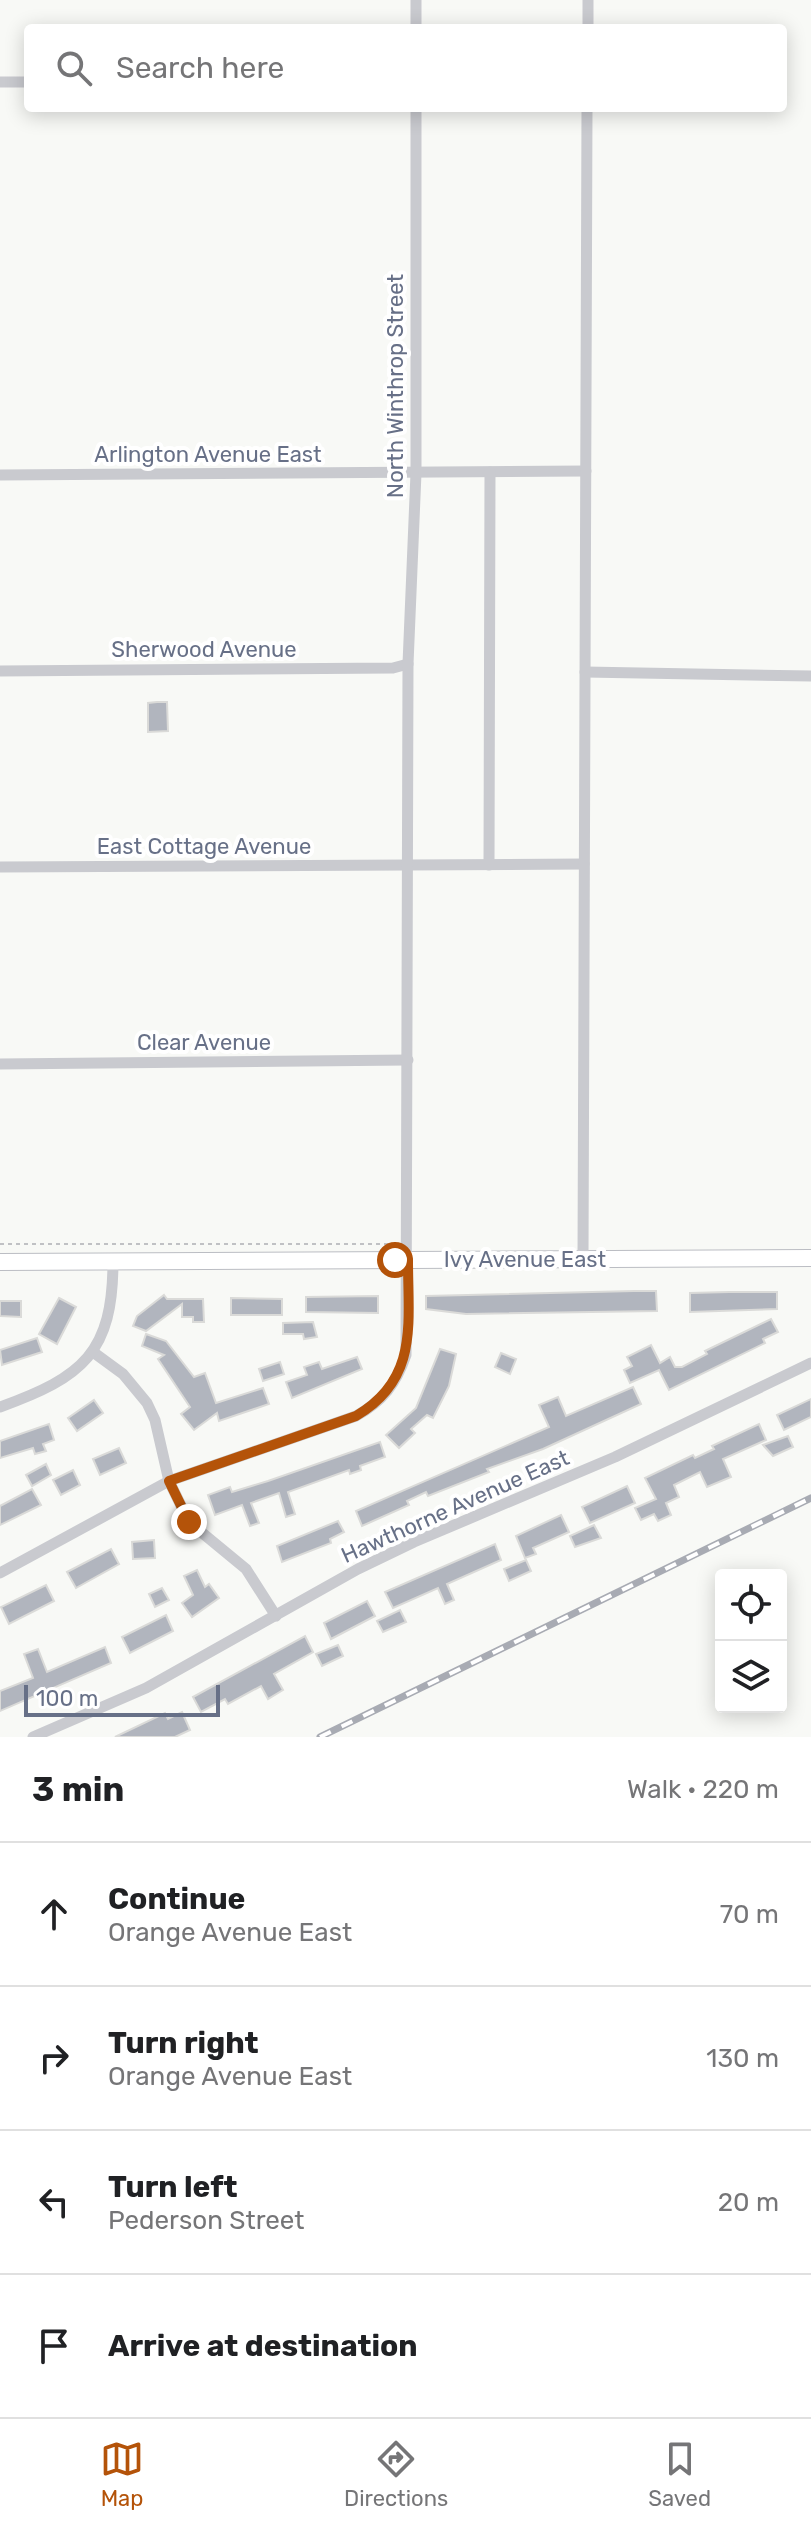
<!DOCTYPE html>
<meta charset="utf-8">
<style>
body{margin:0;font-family:Rubik,sans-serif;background:#f6f6f6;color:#202124}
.controls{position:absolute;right:24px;bottom:24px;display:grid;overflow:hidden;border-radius:8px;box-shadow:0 4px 20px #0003}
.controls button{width:72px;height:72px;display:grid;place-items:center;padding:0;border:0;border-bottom:2px solid #e0e0e0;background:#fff;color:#202124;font:40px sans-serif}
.scale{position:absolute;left:24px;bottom:20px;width:196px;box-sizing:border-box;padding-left:8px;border:4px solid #677087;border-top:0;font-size:22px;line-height:28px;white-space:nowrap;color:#677087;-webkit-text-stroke:6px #fff;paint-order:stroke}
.stop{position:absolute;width:24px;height:24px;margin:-18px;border:6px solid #b45309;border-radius:50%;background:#fff}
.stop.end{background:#b45309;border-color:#fff;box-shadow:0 2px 8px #0008}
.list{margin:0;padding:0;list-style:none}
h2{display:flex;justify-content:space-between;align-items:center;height:104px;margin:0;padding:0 32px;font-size:34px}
h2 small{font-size:26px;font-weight:400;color:#757577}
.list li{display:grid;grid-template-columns:52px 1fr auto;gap:24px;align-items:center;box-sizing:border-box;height:144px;padding:0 32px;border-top:2px solid #e0e0e0}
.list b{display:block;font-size:30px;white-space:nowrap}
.list p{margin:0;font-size:26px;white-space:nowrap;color:#757577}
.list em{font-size:26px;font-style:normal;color:#757577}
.icon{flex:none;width:44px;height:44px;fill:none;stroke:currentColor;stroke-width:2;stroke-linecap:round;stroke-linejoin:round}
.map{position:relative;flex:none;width:811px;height:1737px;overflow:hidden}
.search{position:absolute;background:#fff;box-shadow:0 4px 20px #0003;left:24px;right:24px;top:24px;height:88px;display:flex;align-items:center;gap:20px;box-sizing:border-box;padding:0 28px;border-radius:8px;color:#757577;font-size:30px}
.sheet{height:680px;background:#fff}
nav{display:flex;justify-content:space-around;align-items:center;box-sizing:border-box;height:112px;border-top:2px solid #e0e0e0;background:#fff;font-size:22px;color:#757577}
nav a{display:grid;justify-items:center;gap:4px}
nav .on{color:#b45309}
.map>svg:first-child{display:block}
</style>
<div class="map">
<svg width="811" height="1737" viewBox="0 0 811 1737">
<rect width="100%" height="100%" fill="#f8f9f6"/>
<g fill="#b1b5be" stroke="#dadad8" stroke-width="2">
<path d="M 157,702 L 167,702 L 168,731 L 148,732 L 148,703 Z"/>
<path d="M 634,1291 L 656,1291 L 657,1311 L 466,1314 L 426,1309 L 426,1296 Z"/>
<path d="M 729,1292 L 777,1292 L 777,1309 L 690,1312 L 690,1293 Z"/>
<path d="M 164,1295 L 167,1299 L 203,1299 L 204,1322 L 193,1322 L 193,1317 L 182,1317 L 182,1304 L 146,1331 L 133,1326 L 137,1316 Z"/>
<path d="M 378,1296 L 378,1313 L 306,1312 L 306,1297 Z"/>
<path d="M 59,1298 L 76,1307 L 57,1344 L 39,1334 Z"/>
<path d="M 231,1298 L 282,1299 L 282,1315 L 231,1315 Z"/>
<path d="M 0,1301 L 21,1301 L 21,1317 L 0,1316 Z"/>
<path d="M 771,1319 L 778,1332 L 763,1339 L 765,1343 L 669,1390 L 659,1370 L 630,1383 L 624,1370 L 632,1366 L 627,1357 L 651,1345 L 660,1363 L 670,1357 L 675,1367 L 682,1367 L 707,1354 L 705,1351 Z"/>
<path d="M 313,1322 L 317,1337 L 304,1339 L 303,1334 L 283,1334 L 283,1323 Z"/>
<path d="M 146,1334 L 166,1341 L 194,1377 L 205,1373 L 216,1403 L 263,1388 L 269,1404 L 219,1421 L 217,1413 L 194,1430 L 181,1414 L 190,1407 L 158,1359 L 164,1355 L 142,1346 Z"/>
<path d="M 37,1338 L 42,1352 L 2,1365 L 0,1350 Z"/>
<path d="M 440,1349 L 456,1354 L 449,1386 L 433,1418 L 427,1415 L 411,1429 L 415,1433 L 399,1448 L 386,1435 L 416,1408 Z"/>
<path d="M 501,1353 L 516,1359 L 510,1374 L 495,1367 Z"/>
<path d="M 357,1357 L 362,1369 L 292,1398 L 286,1382 L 307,1375 L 304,1367 L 319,1362 L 322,1369 Z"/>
<path d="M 280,1362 L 284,1374 L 263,1381 L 259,1369 Z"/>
<path d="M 633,1387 L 641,1404 L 543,1449 L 487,1469 L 489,1472 L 428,1496 L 426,1492 L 407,1501 L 409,1505 L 362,1526 L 356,1511 L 549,1427 L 539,1405 L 558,1397 L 566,1416 Z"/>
<path d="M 811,1399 L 811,1417 L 784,1430 L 777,1415 Z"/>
<path d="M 94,1400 L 103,1413 L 77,1431 L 68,1418 Z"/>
<path d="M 49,1424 L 54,1440 L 43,1444 L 46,1451 L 35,1454 L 33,1448 L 0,1458 L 0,1441 Z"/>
<path d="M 759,1424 L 766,1440 L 723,1459 L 731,1477 L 707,1487 L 700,1472 L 674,1485 L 679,1497 L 666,1503 L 671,1515 L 658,1521 L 654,1514 L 641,1520 L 635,1508 L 656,1499 L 645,1478 L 693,1455 L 695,1458 L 714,1449 L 712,1446 Z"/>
<path d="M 788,1436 L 793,1447 L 773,1456 L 763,1445 Z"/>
<path d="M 380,1442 L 385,1457 L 360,1466 L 361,1470 L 350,1474 L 349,1470 L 288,1492 L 295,1514 L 286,1517 L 279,1493 L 251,1503 L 259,1523 L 250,1526 L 242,1505 L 215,1515 L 208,1495 L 230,1487 L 232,1492 L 268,1481 Z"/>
<path d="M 119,1448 L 126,1463 L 100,1475 L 93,1459 Z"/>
<path d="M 46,1464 L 51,1475 L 32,1486 L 26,1475 Z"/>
<path d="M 73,1470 L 80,1485 L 61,1495 L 53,1480 Z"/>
<path d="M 627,1486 L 635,1503 L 590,1523 L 582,1507 Z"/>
<path d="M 32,1489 L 41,1505 L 0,1525 L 0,1506 Z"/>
<path d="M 561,1515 L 569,1532 L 533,1548 L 536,1554 L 525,1558 L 516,1536 Z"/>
<path d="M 338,1521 L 344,1532 L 330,1539 L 331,1543 L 282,1562 L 277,1546 Z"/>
<path d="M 594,1525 L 601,1538 L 575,1547 L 570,1536 Z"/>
<path d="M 154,1540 L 155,1558 L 133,1559 L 132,1542 Z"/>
<path d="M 495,1544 L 501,1560 L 447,1584 L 454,1600 L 445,1604 L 438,1588 L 393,1608 L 385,1592 Z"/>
<path d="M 111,1549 L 119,1564 L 76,1588 L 67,1572 Z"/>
<path d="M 526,1560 L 531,1571 L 509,1581 L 504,1569 Z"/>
<path d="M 197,1570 L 205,1587 L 209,1584 L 219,1598 L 192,1617 L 182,1603 L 193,1595 L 184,1576 Z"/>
<path d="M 46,1585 L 54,1601 L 9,1624 L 1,1607 Z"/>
<path d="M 162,1588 L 169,1600 L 155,1607 L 149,1594 Z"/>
<path d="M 367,1601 L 375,1616 L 331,1639 L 324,1623 Z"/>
<path d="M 400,1610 L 406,1622 L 383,1632 L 377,1621 Z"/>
<path d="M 166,1615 L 173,1631 L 130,1653 L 122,1637 Z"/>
<path d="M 305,1636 L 313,1652 L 274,1674 L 283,1690 L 268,1699 L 261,1686 L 228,1704 L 225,1699 L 201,1712 L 193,1697 Z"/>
<path d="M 338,1645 L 343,1656 L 322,1666 L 316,1654 Z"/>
<path d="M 105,1647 L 111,1663 L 0,1711 L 0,1691 L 33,1678 L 24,1654 L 38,1649 L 47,1672 Z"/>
<path d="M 182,1712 L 190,1730 L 175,1737 L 115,1737 L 165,1713 L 168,1719 Z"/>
</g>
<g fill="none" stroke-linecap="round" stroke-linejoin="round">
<g stroke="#bbbdc3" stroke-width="18">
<path id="secondary" d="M 0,1262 L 811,1258"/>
</g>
<path stroke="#c0c1c4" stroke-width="2" stroke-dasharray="4 4" stroke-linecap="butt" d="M 0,1244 L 394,1244"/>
<g stroke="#c9cacf" stroke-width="11">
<path d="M 416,0 L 416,28"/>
<path d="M 588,28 L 588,0"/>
<path d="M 0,82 L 28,82"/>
<path d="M 0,475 L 586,471"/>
<path d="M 0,671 L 393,668 L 408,664"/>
<path d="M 585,672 L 811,676"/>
<path d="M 489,865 L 490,472"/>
<path d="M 0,867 L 584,864"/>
<path d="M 0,1064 L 408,1060"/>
<path d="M 583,1259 L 587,108"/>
<path d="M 93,1352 L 123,1374 L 147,1403 L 155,1420 L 169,1481 L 189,1522 L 246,1569 L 276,1616"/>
<path d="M 0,1407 C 83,1377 113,1353 113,1261"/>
<path d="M 0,1573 L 169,1481 L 356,1416 C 383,1401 396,1384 406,1355 L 408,664 L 416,473 L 416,108"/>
<path d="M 33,1737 L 146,1688 L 358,1569 L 414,1542 L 615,1457 L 811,1363"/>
</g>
<use href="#secondary" stroke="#fff" stroke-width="16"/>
<g stroke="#a8abb3" stroke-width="7">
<path id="rail" d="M 320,1737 L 811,1498"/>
</g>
<use href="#rail" stroke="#fff" stroke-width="4" stroke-dasharray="12" stroke-linecap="butt"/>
</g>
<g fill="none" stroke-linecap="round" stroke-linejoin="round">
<path stroke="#b45309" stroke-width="10" d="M 189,1522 L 169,1481 L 356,1416 C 419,1379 408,1324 408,1260 L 395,1260"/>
</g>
<g text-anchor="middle" stroke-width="8" stroke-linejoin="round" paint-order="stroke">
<g font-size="22" fill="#677087" stroke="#fff">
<text transform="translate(395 386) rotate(-90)" y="8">North Winthrop Street</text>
<text x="208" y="462">Arlington Avenue East</text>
<text x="204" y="657">Sherwood Avenue</text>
<text x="204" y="854">East Cottage Avenue</text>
<text x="204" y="1050">Clear Avenue</text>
<text x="525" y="1267">Ivy Avenue East</text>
<text transform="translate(455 1506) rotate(-24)" y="8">Hawthorne Avenue East</text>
</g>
</g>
</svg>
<div class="controls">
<button><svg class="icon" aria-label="locate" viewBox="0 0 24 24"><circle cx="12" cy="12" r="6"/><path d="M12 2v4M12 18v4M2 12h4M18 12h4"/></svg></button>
<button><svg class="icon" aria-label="layers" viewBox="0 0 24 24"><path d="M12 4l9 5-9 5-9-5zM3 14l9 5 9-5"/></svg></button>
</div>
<div class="scale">100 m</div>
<div class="stop" style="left:395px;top:1260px"></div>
<div class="stop end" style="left:189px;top:1522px"></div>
<div class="search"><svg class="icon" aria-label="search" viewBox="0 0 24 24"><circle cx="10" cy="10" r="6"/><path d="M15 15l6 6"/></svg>Search here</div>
</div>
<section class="sheet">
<h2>3 min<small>Walk · 220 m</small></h2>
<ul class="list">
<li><svg class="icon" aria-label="ahead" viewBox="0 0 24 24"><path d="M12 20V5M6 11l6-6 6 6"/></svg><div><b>Continue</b><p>Orange Avenue East</p></div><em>70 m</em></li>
<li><svg class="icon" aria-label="right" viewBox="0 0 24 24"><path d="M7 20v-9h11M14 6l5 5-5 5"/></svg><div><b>Turn right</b><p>Orange Avenue East</p></div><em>130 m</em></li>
<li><svg class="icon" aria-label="left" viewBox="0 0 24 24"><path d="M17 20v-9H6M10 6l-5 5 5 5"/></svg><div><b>Turn left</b><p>Pederson Street</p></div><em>20 m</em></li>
<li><svg class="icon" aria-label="arrive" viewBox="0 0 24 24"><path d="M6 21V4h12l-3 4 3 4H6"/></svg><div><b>Arrive at destination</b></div></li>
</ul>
</section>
<nav>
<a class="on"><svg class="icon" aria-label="map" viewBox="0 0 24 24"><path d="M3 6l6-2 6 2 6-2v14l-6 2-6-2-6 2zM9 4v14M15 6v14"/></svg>Map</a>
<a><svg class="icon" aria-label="directions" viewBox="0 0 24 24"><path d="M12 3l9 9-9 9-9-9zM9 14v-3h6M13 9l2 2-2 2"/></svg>Directions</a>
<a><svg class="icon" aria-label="saved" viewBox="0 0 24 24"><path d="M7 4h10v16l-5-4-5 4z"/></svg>Saved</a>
</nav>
